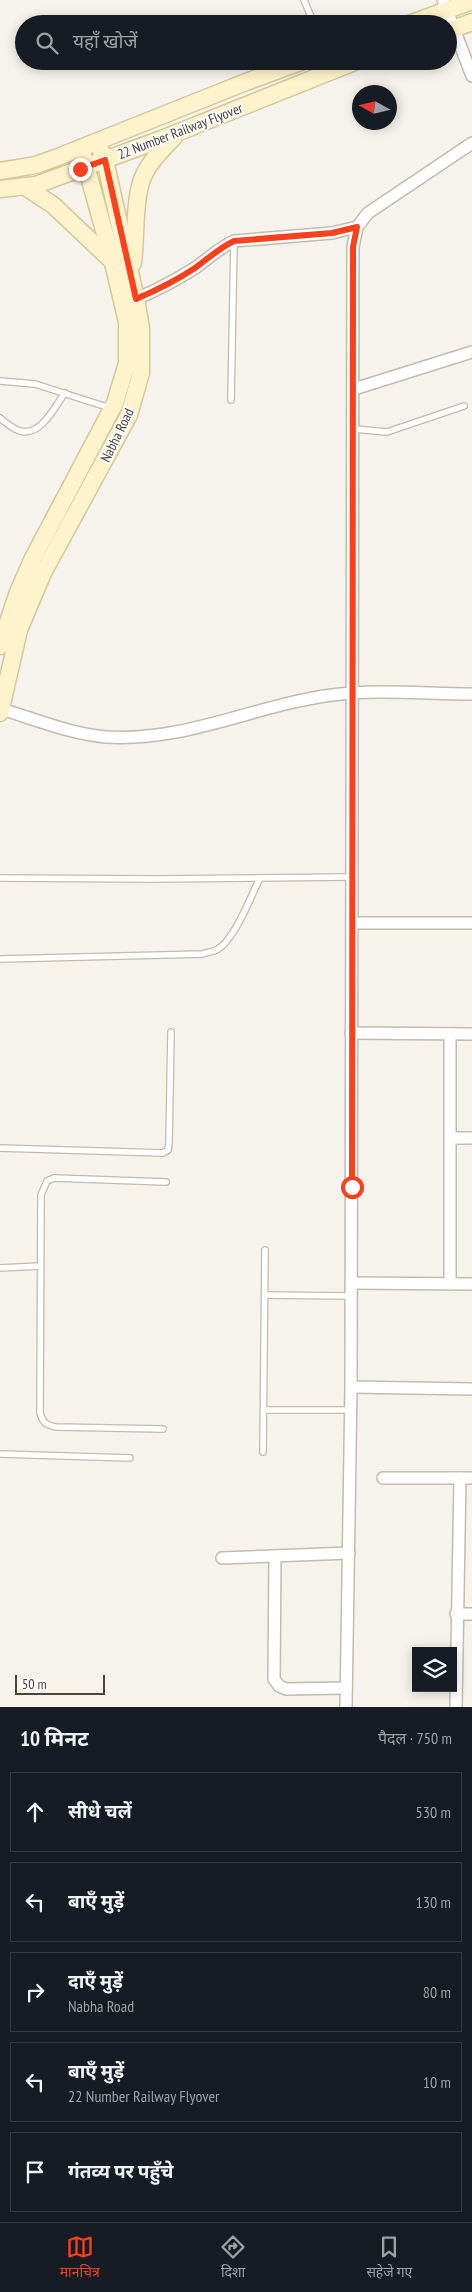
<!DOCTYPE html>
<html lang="hi">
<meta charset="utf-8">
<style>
body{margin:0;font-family:"PT Sans Narrow","Noto Sans Devanagari",sans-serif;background:#20242c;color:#f1f3f6}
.controls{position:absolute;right:15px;bottom:15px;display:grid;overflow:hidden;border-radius:0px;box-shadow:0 2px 12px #0003}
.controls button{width:45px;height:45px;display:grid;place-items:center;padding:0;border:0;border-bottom:1px solid #363941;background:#171b24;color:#f1f3f6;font:25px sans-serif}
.compass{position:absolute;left:352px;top:85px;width:45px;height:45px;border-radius:50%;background:#171b24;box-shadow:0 2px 12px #0003;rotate:278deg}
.scale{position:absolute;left:15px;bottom:12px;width:90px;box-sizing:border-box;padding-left:5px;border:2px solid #4b4439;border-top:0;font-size:14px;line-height:18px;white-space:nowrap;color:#4b4439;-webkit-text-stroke:4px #fff;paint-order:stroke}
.stop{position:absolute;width:15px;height:15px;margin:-11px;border:4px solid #fc3f1d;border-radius:50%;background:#fff}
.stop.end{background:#fc3f1d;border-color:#fff;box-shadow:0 1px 5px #0008}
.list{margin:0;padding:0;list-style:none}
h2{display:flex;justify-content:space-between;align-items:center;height:65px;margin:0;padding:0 20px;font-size:21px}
h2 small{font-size:16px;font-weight:400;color:#9ea1a6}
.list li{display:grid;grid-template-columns:32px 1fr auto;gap:15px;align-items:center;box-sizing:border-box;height:80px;margin:0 10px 10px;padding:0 10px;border:1px solid #363941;border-radius:0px}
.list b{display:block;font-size:19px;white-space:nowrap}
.list p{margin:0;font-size:16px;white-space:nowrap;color:#9ea1a6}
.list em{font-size:16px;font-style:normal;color:#9ea1a6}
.icon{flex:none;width:28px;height:28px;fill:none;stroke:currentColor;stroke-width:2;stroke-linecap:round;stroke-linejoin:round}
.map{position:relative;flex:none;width:472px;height:1707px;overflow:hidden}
.search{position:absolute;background:#171b24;box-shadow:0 2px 12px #0003;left:15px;right:15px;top:15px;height:55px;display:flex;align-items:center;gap:12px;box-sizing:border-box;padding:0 18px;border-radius:28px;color:#9ea1a6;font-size:19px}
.sheet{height:515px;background:#171b24}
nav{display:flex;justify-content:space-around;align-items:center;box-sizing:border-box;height:70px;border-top:1px solid #363941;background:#171b24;font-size:14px;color:#9ea1a6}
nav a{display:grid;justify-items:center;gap:2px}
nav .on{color:#fc3f1d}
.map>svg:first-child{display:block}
</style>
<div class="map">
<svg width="472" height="1707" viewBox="0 0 472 1707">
<rect width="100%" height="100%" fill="#f6f3ec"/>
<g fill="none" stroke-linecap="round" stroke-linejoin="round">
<g stroke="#c2bbae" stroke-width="8">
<g id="lane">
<path d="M 304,0 L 314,24"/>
<path d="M 0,381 L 35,384 L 110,408"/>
<path d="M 231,400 L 234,242"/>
<path d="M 0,418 C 6,423 13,429 20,431 C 41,437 55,406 65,393"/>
<path d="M 354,429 L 387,432 L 464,406"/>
<path d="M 0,878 L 155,879 L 351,877"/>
<path d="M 0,959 L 203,954 C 207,952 214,952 218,949 C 235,939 251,896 260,878"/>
<path d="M 0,1148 L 163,1153 L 168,1150 L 169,1143 L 171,1032"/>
<path d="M 0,1268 L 40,1266"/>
<path d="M 265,1295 L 351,1296"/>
<path d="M 264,1410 L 350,1410"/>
<path d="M 163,1429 L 56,1427 C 46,1425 43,1423 40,1413 L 41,1195 L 47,1181 L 54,1178 L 166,1182"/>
<path d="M 263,1452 L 265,1250"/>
<path d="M 0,1454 L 130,1458"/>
</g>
</g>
<g stroke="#c2bbae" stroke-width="14">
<g id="street">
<path d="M 443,0 L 472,76"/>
<path d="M 136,299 C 157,290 176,280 195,268 C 209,258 219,248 234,241 L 332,233 L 357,227 L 368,213 L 472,143"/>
<path d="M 354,389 L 472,352"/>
<path d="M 1,709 C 35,719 70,734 106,737 C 186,742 255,705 332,695 C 378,689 426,694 472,694"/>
<path d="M 352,923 L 472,923"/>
<path d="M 351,1033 L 472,1034"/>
<path d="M 451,1138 L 472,1138"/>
<path d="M 351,1283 L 472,1284"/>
<path d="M 450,1284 L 450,1034"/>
<path d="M 351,1387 L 472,1389"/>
<path d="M 383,1478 L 472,1478"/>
<path d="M 275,1556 L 274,1679 L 279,1686 L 286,1689 L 346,1688"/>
<path d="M 222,1558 L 349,1553"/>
<path d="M 456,1614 L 472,1614"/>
<path d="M 346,1707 L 351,1387 L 353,247 L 357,227"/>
<path d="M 456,1707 L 460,1478"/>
</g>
</g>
<g stroke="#d6c79b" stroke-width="19">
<g id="secondary">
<path d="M 409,24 L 472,1"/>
<path d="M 448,31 L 472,22"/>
<path d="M 0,171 L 36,165 L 58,157 L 246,82 L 303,61"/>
<path d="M 24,186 L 53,205 L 112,261"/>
<path d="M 0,189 L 36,185 L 159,140 L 357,61"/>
<path d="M 133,263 C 136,240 134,197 143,177 C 149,162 163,149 174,137"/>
<path d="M 0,646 L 18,592 L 33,558 L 115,403 L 127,363 L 127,322 L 113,263 L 81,148"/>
<path d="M 0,713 L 19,630 L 43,573 L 129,415 L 141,373 L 141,328 L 136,299 L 105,160 L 97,142"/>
</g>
</g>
<use href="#lane" stroke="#fff" stroke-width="5.5"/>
<use href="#street" stroke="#fff" stroke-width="11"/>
<use href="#secondary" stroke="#fff3cd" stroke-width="16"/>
</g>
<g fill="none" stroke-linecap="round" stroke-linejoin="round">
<path stroke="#fc3f1d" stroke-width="6" d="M 80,169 L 105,160 L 136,299 C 157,290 177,280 195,268 C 209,258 219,248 234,241 L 332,233 L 357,227 L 353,247 L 352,1187"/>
</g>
<g text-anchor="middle" stroke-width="4" stroke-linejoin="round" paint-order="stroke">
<g font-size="14" fill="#4b4439" stroke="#fff">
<text transform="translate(180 131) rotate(-21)" y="5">22 Number Railway Flyover</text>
<text transform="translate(117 435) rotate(-64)" y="5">Nabha Road</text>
</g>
</g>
</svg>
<div class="controls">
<button><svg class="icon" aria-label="layers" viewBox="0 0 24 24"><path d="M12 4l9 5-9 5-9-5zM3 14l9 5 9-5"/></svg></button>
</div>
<svg class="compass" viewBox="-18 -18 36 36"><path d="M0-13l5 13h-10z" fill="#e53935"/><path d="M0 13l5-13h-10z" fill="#9ea1a6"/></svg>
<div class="scale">50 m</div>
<div class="stop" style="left:352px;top:1187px"></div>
<div class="stop end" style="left:80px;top:169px"></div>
<div class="search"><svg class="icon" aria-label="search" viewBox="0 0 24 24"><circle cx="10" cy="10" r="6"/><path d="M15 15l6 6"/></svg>यहाँ खोजें</div>
</div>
<section class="sheet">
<h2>10 मिनट<small>पैदल · 750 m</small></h2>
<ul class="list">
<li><svg class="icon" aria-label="ahead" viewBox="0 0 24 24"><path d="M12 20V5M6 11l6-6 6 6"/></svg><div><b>सीधे चलें</b></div><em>530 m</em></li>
<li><svg class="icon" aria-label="left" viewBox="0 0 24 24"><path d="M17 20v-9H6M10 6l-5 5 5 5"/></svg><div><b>बाएँ मुड़ें</b></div><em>130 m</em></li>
<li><svg class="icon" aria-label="right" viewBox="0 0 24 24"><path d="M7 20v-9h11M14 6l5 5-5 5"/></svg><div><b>दाएँ मुड़ें</b><p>Nabha Road</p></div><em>80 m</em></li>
<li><svg class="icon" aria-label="left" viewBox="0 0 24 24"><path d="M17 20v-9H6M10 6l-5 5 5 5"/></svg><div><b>बाएँ मुड़ें</b><p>22 Number Railway Flyover</p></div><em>10 m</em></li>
<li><svg class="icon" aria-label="arrive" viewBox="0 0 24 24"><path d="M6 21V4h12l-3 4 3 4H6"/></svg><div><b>गंतव्य पर पहुँचे</b></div></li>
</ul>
</section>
<nav>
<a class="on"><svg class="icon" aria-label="map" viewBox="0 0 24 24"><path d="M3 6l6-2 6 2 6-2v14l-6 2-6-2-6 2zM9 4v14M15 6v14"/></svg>मानचित्र</a>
<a><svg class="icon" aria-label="directions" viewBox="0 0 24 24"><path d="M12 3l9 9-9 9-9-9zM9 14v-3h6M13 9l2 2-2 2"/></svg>दिशा</a>
<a><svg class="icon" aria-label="saved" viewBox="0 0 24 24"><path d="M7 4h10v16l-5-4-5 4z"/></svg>सहेजे गए</a>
</nav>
